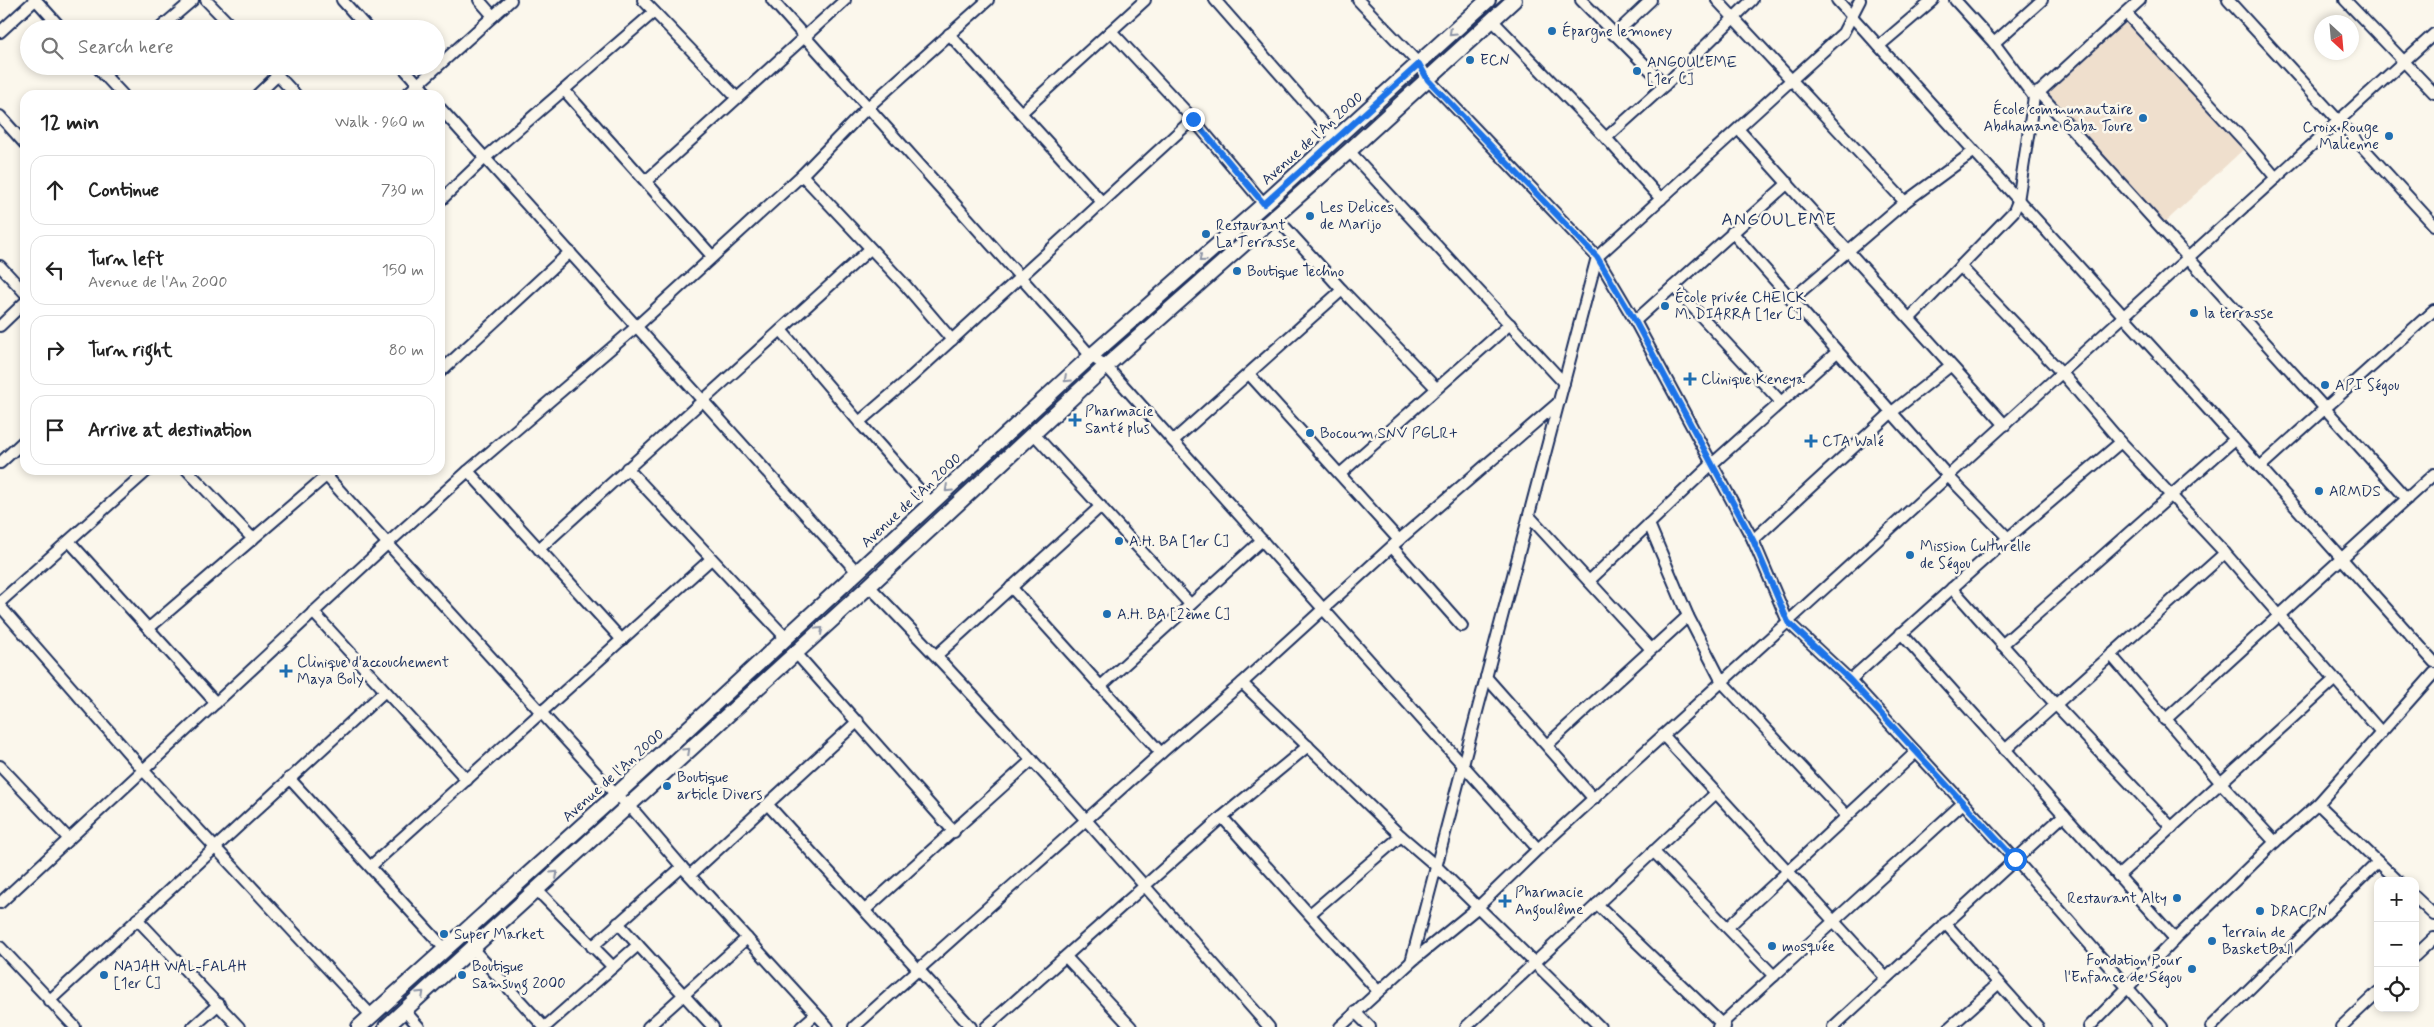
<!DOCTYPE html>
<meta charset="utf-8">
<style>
body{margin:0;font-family:Mynerve,sans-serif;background:#f6f6f6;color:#222}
.controls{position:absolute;right:15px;bottom:15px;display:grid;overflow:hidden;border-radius:10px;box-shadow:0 2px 8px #0003}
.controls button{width:45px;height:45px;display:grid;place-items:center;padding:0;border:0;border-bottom:1px solid #e0e0e0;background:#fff;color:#222;font:25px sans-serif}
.compass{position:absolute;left:2314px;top:15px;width:45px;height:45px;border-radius:50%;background:#fff;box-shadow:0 2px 8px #0003;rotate:154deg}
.stop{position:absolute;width:15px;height:15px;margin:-11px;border:4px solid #1a73e8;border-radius:50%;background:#fff}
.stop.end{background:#1a73e8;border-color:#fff;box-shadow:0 1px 5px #0008}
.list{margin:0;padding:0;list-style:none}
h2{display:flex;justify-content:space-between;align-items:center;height:65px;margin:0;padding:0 20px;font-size:21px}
h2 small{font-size:16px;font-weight:400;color:#767676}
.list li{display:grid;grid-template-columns:32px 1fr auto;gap:15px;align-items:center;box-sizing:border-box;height:70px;margin:0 10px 10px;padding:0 10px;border:1px solid #e0e0e0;border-radius:15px}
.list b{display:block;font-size:19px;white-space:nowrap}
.list p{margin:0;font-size:16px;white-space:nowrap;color:#767676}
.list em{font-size:16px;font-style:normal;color:#767676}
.icon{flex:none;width:28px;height:28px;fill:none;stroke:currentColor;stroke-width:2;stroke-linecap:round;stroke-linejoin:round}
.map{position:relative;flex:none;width:2434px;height:1027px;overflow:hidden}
.search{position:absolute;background:#fff;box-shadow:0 2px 8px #0003;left:20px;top:20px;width:425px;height:55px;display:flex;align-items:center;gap:12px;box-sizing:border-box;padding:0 18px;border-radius:28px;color:#767676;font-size:19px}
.panel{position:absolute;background:#fff;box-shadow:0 2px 8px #0003;left:20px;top:90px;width:425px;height:385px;border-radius:15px}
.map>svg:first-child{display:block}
</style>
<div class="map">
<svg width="2434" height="1027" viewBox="0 0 2434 1027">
<rect width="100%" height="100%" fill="#fbf7ec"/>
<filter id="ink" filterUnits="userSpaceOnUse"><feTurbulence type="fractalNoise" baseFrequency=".02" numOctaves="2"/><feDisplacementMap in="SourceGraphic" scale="10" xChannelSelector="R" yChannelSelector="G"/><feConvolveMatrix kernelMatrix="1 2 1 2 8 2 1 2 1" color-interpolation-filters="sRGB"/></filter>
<g filter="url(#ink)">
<path fill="#efdfcd" d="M 2126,13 L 2248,145 L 2160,227 L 2038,92 Z"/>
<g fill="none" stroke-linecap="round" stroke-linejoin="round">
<g stroke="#1b2f5e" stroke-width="14">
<g id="minor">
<path d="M 36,0 L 62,29"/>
<path d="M 206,0 L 234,29"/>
<path d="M 342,0 L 368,29"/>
<path d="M 479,0 L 493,16"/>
<path d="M 643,0 L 737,98"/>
<path d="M 772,0 L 1091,356 L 1106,366 L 1538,849"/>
<path d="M 1215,0 L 1336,138"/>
<path d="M 1358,0 L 1419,64 L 1428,79 L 1597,257 L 1635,321 L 1753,540 L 1788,622 L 1850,680 L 1916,752 L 2015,859 L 2162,1027"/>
<path d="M 1581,0 L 1665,85"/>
<path d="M 1717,0 L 1905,202"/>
<path d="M 1837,0 L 2235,439 L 2434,662"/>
<path d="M 1955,0 L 1994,43 L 2034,97"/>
<path d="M 2228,0 L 2434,225"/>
<path d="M 2345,0 L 2434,93"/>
<path d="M 2126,13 L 2248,145 L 2276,178"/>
<path d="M 1492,20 L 1606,138 L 1661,199"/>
<path d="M 159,29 L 193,0"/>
<path d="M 1111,31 L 1193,119 L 1264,204"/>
<path d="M 0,32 L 35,0"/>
<path d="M 949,34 L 1102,202"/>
<path d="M 1614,35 L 1651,0"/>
<path d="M 1994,43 L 2042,0"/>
<path d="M 1879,46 L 1933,0"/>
<path d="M 96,66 L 123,95"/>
<path d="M 269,66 L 296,95"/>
<path d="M 402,66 L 428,95"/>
<path d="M 104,75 L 115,66"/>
<path d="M 564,90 L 712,256"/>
<path d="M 2038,92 L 2407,499"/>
<path d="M 257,95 L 278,75"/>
<path d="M 406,95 L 511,0"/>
<path d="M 440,108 L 857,572"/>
<path d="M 1022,112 L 1145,0"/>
<path d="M 0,116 L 25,144"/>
<path d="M 1739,130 L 2005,425"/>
<path d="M 1606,138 L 1665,85 L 1752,0"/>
<path d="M 1349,151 L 1564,383"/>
<path d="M 802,175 L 906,286 L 952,340"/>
<path d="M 646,181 L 845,0"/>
<path d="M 440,201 L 485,158 L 654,12"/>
<path d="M 1274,215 L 1342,290 L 1436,388"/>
<path d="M 1732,232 L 1948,476 L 2008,538"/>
<path d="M 0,266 L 25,293"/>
<path d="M 1960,266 L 2062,373 L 2121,442 L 2225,553 L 2381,732"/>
<path d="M 1674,287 L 1781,402"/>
<path d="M 1791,300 L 1905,202 L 1973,152"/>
<path d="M 1910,318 L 2014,211 L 2018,201 L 2034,97 L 2140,0"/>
<path d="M 1635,321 L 1788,183"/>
<path d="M 0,326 L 25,302"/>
<path d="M 781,330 L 859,422 L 932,504"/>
<path d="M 440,372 L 570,252"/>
<path d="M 1249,374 L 1399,540"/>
<path d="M 859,422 L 909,379 L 1193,119"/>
<path d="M 1033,433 L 1190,604"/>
<path d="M 1173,441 L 1342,290"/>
<path d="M 0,463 L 25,440"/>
<path d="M 2260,467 L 2434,310"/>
<path d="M 627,468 L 786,638"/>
<path d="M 187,470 L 253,539"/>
<path d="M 321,470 L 616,795 L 629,805 L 682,867 L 828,1027"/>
<path d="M 468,471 L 622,640"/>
<path d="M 1340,474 L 1510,324"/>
<path d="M 1529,516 L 1651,649"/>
<path d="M 1649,524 L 1688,616 L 1722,682 L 1847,816"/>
<path d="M 1753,540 L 1892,412 L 1950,366"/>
<path d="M 69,541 L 216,703"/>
<path d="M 1392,547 L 1462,626"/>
<path d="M 539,549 L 870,249"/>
<path d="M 1589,581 L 1712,464 L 1837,352"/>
<path d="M 869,586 C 1007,728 1138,878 1269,1027"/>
<path d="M 1011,587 L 1161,753"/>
<path d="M 1952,588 L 2056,705 L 2172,828"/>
<path d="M 0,602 L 148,470"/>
<path d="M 0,606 L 144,771 L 371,1015"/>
<path d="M 313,612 L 467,780"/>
<path d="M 149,628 L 333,470"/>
<path d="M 1901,633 L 2175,939"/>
<path d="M 2002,645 L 2235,439"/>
<path d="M 795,652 L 954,832"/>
<path d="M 937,655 L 1101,506"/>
<path d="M 2111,655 L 2221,783 L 2275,842"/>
<path d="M 1486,677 L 1594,799"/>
<path d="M 1850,680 L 2008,538 L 2121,442"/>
<path d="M 1242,683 L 1401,836 L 1436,866 L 1600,1027"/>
<path d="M 1101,686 L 1262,540"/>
<path d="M 2165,720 L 2434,474"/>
<path d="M 1663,735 L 1886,978"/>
<path d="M 1547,745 L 1688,616"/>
<path d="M 2005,750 L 2225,553"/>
<path d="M 0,766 L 69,839"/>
<path d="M 289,778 L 445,949"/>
<path d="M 2318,804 L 2398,881"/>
<path d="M 768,805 L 971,1027"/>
<path d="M 1222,817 L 1378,991"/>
<path d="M 1653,851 L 1774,976"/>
<path d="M 371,866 L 711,559"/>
<path d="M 690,875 L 858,721"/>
<path d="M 2118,876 L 2335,679"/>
<path d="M 537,890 L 613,967"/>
<path d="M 2415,897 L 2434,915"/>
<path d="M 0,903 L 387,544 L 468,471 L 636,327 L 802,175 L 868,107 L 988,0"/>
<path d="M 1597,904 L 1725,1027"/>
<path d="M 865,910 L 1032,760"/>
<path d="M 1310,914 L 1401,836"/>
<path d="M 137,919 L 239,1027"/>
<path d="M 618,923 L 713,1027"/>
<path d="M 1945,923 L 2038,1027"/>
<path d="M 1728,927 L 1916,752"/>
<path d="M 0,947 L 75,1027"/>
<path d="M 471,947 L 544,1027"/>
<path d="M 592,947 L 682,867"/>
<path d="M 2415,956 L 2434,938"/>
<path d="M 1066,957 L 1131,1027"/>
<path d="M 1411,962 L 1597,257 L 1843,33 L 1860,0"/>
<path d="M 49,1001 L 385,691"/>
<path d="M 404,1010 L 419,1027"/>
<path d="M 1355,1012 L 1370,1027"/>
<path d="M 193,1027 L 219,1004"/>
<path d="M 545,1027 L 638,945"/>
<path d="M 648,1027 L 747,938"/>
<path d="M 801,1027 L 816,1014"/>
<path d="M 854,1027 L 1161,753 L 1242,683 L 1399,540 L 1559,402"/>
<path d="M 986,1027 L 1222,817 L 1308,746"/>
<path d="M 1340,1027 L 1411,962 L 1477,908 L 1538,849 L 2434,34"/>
<path d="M 1466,1027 L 1716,793"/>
<path d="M 1718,1027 L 1963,803"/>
<path d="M 1833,1027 L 2064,815"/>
<path d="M 1950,1027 L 1999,983"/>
<path d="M 2089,1027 L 2175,939 L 2275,842 L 2318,804 L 2434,673"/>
<path d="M 2211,1027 L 2378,862"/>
<path d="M 2341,1027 L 2378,992"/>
</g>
</g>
<g stroke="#1b2f5e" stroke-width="18">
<g id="major">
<path d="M 359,1027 L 616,795 L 1091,356 L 1264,204 L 1488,0"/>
<path d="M 386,1027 L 869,586 L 1106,366 L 1349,151 L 1514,0"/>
</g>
</g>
<use href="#minor" stroke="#fbf7ec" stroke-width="10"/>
<use href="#major" stroke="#fbf7ec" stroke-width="14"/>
</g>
<defs><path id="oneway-chevron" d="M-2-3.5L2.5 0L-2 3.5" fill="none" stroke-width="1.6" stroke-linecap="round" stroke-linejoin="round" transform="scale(1.25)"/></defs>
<g stroke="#8b93a5">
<use href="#oneway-chevron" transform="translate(1452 33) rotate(137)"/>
<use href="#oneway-chevron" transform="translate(1202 259) rotate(139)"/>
<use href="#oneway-chevron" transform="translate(1067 379) rotate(137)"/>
<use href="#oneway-chevron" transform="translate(948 489) rotate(137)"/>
<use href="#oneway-chevron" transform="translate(820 630) rotate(-42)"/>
<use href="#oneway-chevron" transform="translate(687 751) rotate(-43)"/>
<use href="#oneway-chevron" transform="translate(555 874) rotate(-43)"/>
<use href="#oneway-chevron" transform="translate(421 994) rotate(-43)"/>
</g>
</g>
<g fill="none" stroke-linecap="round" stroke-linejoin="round" filter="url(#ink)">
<path stroke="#1a73e8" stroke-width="6" d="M 1193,119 L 1264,204 L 1419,64 L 1428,80 L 1597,257 L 1635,321 L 1753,540 L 1788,622 L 1850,680 L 2015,859"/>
</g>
<g fill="#1f6fb2" stroke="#fbf7ec" stroke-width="2">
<circle cx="1552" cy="31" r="5"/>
<circle cx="1470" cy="60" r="5"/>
<circle cx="1637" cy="71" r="5"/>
<circle cx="2143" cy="118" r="5"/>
<circle cx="2389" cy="136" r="5"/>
<circle cx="1310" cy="216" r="5"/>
<circle cx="1206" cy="234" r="5"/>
<circle cx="1237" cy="271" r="5"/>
<circle cx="1665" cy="306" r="5"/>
<circle cx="2194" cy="313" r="5"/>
<path d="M1687.5 371.5h5v5h5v5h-5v5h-5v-5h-5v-5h5z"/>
<circle cx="2325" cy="385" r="5"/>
<path d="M1072.5 412.5h5v5h5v5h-5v5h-5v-5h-5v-5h5z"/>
<circle cx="1310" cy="433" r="5"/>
<path d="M1808.5 433.5h5v5h5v5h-5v5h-5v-5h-5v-5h5z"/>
<circle cx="2319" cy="491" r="5"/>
<circle cx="1119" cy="541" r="5"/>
<circle cx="1910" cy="555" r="5"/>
<circle cx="1107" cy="614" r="5"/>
<path d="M283.5 663.5h5v5h5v5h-5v5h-5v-5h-5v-5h5z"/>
<circle cx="667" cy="786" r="5"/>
<circle cx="2177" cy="898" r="5"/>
<path d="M1502.5 893.5h5v5h5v5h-5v5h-5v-5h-5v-5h5z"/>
<circle cx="2260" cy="911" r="5"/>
<circle cx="444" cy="934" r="5"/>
<circle cx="2212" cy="941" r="5"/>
<circle cx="1772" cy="946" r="5"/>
<circle cx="2192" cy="969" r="5"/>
<circle cx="104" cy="975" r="5"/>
<circle cx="462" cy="975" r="5"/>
</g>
<g text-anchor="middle" stroke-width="5" stroke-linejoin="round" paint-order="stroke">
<g font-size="15" fill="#1b2f5e" stroke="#fbf7ec" text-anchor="start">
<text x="1562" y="36">Épargne lemoney</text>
<text x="1480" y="65">ECN</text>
<text x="1647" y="67">ANGOULEME<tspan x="1647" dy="17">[1er C]</tspan></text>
<text x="2133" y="114" text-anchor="end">École communautaire<tspan x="2133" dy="17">Abdhamane Baba Toure</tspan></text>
<text x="2379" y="132" text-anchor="end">Croix Rouge<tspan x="2379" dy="17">Malienne</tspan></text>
<text x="1320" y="212">Les Delices<tspan x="1320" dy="17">de Marijo</tspan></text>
<text x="1216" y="230">Restaurant<tspan x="1216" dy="17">La Terrasse</tspan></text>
<text x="1247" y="276">Boutique Techno</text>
<text x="1675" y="302">École privée CHEICK<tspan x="1675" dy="17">M. DIARRA [1er C]</tspan></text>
<text x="2204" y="318">la terrasse</text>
<text x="1701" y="384">Clinique Keneya</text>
<text x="2335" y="390">API Ségou</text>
<text x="1085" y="416">Pharmacie<tspan x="1085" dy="17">Santé plus</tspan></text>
<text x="1320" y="438">Bocoum SNV PGLR+</text>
<text x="1822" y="446">CTA Walé</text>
<text x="2329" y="496">ARMDS</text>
<text x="1129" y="546">A.H. BA [1er C]</text>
<text x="1920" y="551">Mission Culturelle<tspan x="1920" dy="17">de Ségou</tspan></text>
<text x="1117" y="619">A.H. BA [2ème C]</text>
<text x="297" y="667">Clinique d'accouchement<tspan x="297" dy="17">Maya Boly</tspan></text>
<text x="677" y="782">Boutique<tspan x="677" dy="17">article Divers</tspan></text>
<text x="1515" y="897">Pharmacie<tspan x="1515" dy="17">Angoulême</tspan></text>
<text x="2167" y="903" text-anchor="end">Restaurant Alty</text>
<text x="2270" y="916">DRACPN</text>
<text x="2222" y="937">Terrain de<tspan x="2222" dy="17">BasketBall</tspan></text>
<text x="454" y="939">Super Market</text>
<text x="1782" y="951">mosquée</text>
<text x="2182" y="965" text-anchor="end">Fondation Pour<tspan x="2182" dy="17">l'Enfance de Ségou</tspan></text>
<text x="114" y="971">NAJAH WAL-FALAH<tspan x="114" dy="17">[1er C]</tspan></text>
<text x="472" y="971">Boutique<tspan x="472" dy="17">Samsung 2000</tspan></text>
</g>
<g font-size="15" fill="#1b2f5e" stroke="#fbf7ec">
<text transform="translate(1312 138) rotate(-42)" y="5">Avenue de l'An 2000</text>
<text transform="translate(911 500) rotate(-43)" y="5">Avenue de l'An 2000</text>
<text transform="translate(613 775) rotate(-42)" y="5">Avenue de l'An 2000</text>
</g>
<g font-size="18" letter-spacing="1" fill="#1b2f5e" stroke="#fbf7ec">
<text x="1779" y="225">ANGOULEME</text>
</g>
</g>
</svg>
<div class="controls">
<button>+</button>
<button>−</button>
<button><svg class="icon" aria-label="locate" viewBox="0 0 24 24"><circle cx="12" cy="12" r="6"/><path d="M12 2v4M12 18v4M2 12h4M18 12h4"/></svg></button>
</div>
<svg class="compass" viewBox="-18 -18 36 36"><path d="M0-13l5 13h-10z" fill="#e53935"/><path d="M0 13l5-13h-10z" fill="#767676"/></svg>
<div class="stop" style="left:2015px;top:859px"></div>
<div class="stop end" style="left:1193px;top:119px"></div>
<div class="search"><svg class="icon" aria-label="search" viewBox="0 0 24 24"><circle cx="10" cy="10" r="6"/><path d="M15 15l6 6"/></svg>Search here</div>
<section class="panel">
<h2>12 min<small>Walk · 960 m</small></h2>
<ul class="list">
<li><svg class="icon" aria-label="ahead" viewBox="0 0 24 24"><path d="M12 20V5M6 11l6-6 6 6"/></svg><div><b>Continue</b></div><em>730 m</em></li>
<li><svg class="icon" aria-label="left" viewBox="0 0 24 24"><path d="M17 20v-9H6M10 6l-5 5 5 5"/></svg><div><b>Turn left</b><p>Avenue de l'An 2000</p></div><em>150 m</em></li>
<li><svg class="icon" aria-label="right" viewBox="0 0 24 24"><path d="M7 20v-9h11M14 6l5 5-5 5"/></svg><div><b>Turn right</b></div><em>80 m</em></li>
<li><svg class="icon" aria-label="arrive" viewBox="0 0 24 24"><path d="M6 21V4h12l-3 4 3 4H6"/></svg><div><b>Arrive at destination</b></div></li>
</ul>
</section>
</div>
